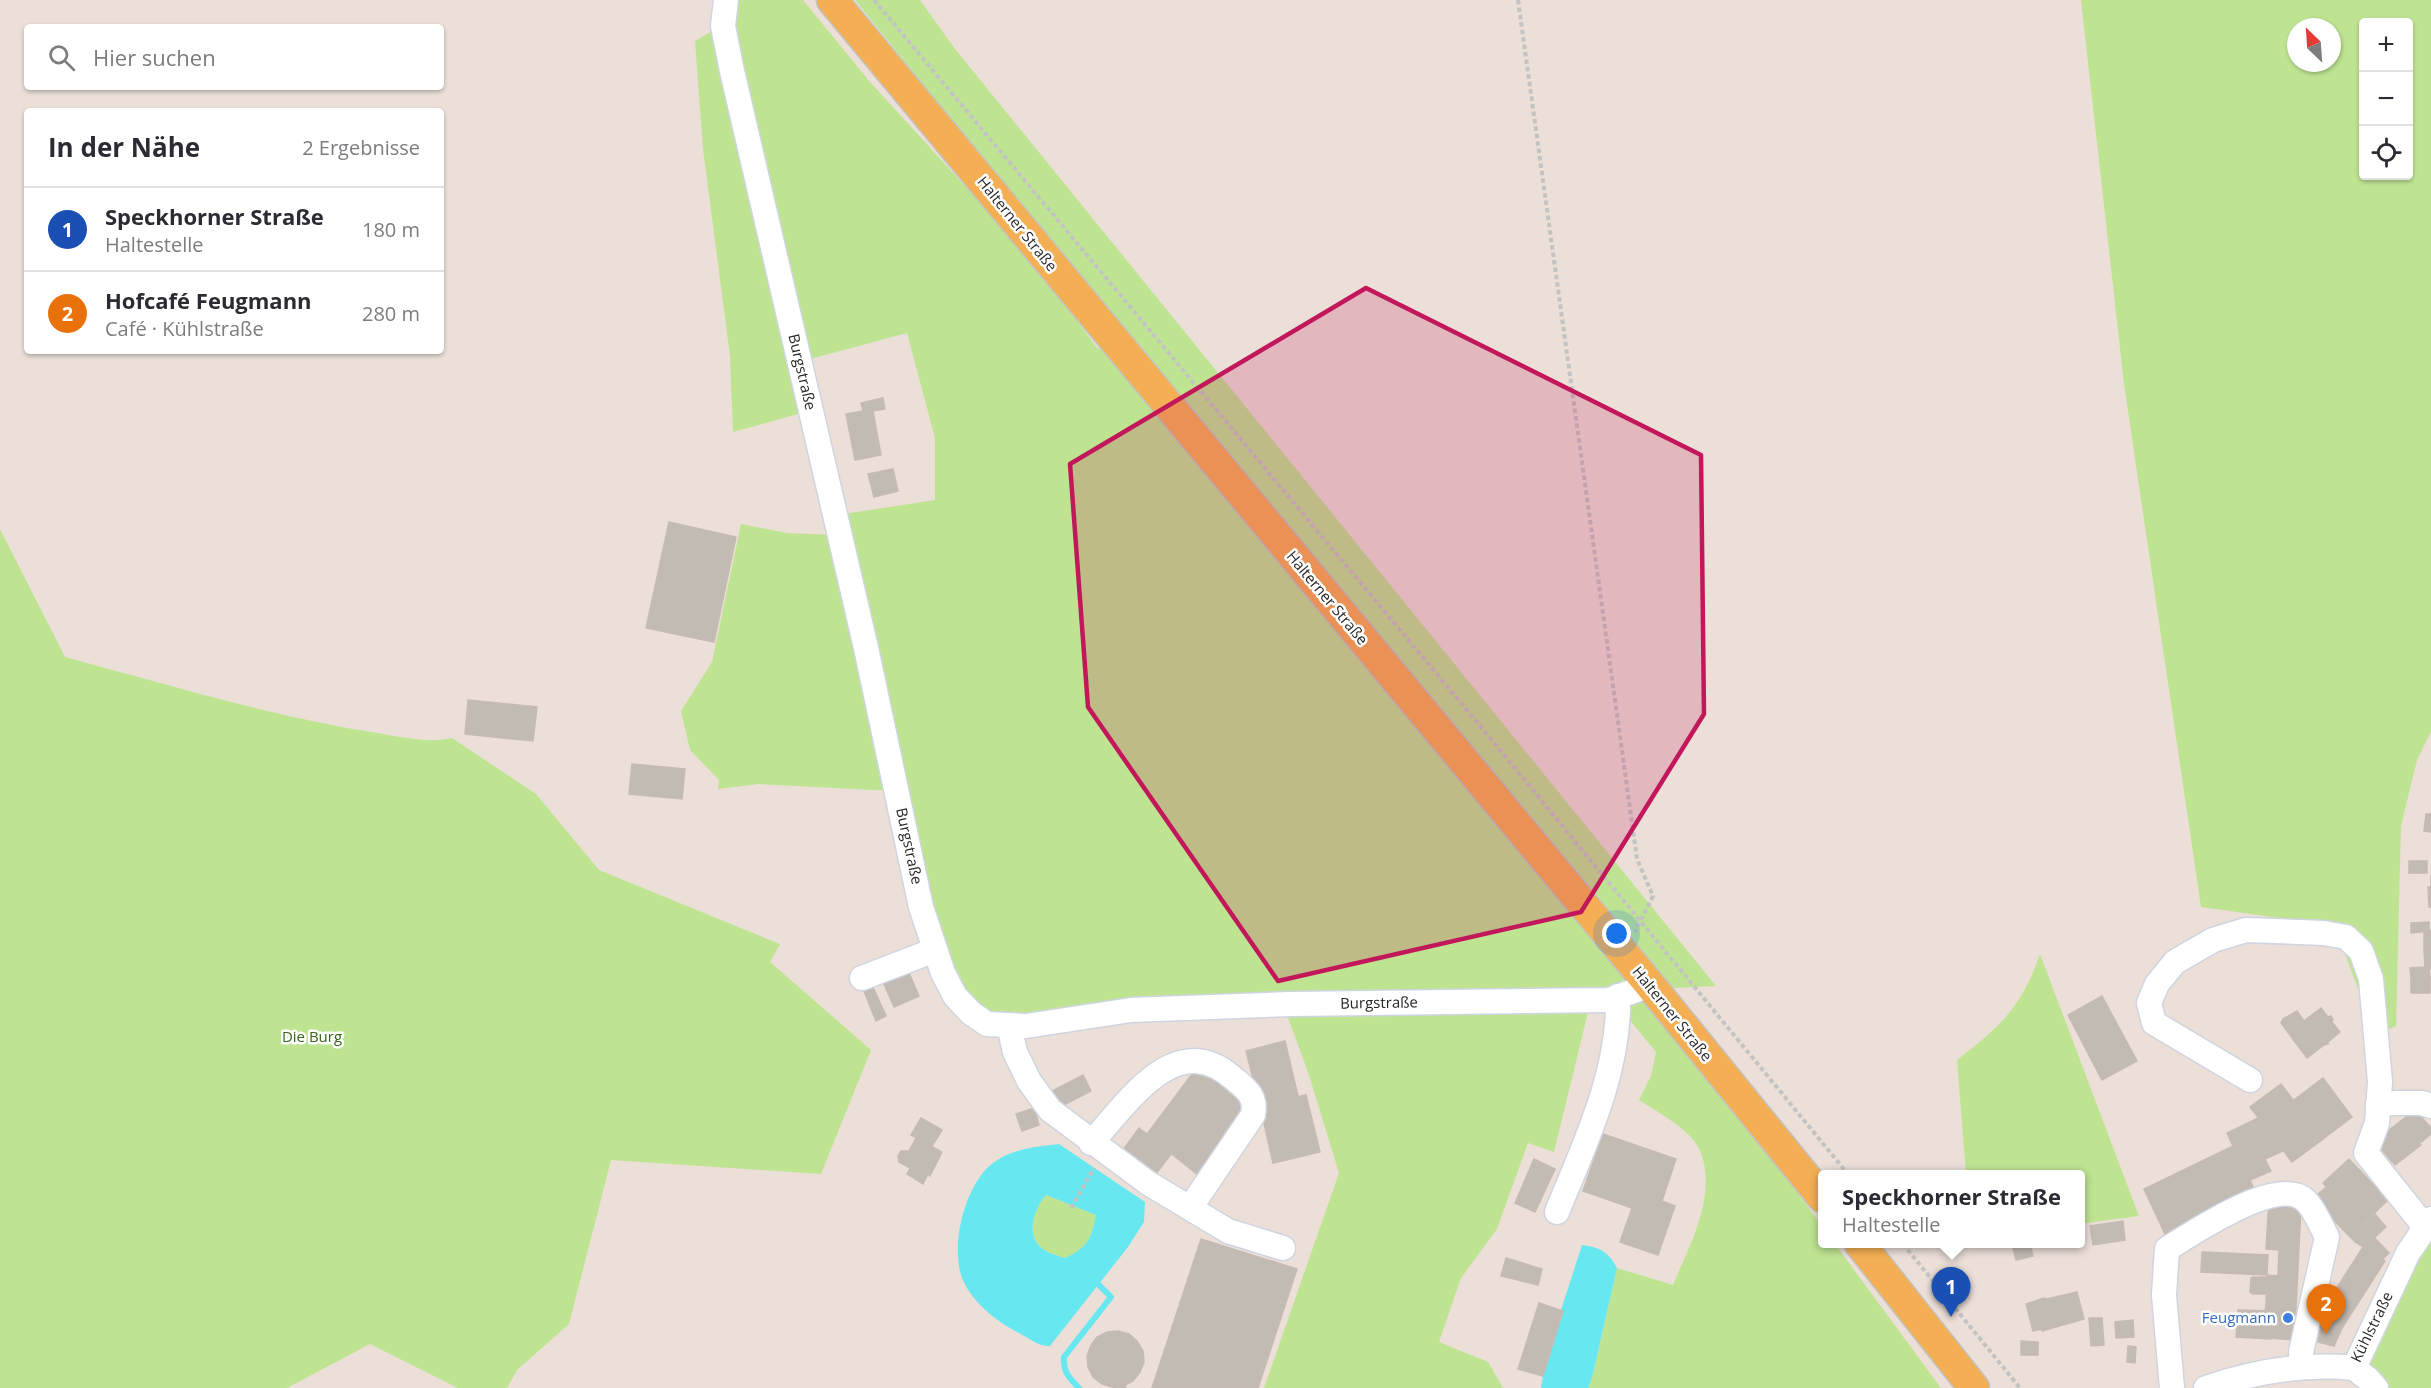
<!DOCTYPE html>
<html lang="de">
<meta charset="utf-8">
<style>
body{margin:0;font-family:"Open Sans",sans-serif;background:#f2f2f3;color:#2b2b33}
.controls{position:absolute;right:18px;top:18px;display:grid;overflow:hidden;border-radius:6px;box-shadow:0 2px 4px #0004}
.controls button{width:54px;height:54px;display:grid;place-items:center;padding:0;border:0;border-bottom:2px solid #e1e1e2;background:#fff;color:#2b2b33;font:30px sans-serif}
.compass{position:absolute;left:2287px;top:18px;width:54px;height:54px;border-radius:50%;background:#fff;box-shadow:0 2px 4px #0004;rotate:335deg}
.you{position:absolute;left:1617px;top:934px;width:21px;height:21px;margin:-15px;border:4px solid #fff;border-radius:50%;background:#1a73e8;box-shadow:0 0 0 9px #1a73e833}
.badge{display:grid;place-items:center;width:39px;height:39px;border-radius:50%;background:#b45309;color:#fff;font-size:20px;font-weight:700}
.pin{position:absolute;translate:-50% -50px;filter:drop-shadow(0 2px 3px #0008)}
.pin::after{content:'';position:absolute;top:32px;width:21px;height:18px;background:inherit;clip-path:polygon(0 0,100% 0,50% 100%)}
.popup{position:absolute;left:1818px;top:1170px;width:267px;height:78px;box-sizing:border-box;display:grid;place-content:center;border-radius:6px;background:#fff;filter:drop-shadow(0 2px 4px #0005);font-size:20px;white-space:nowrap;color:#7c7c81}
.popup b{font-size:22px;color:#2b2b33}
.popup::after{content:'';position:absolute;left:50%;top:100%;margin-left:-12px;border:12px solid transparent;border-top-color:#fff}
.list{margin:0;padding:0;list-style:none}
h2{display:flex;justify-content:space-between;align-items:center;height:78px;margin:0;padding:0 24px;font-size:26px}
h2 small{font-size:20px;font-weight:400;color:#7c7c81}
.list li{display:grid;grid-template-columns:39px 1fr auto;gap:18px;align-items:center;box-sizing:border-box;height:84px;padding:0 24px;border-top:2px solid #e1e1e2}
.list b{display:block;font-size:22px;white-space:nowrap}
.list p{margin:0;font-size:20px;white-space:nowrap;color:#7c7c81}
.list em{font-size:20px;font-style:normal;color:#7c7c81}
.icon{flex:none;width:33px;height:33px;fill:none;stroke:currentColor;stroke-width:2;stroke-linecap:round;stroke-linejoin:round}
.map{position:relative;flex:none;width:2431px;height:1388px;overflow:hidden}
.search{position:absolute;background:#fff;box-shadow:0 2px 4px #0004;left:24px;top:24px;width:420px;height:66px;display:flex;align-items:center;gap:15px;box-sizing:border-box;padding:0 21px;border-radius:6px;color:#7c7c81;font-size:22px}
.panel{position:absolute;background:#fff;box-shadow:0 2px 4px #0004;left:24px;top:108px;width:420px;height:246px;border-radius:6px}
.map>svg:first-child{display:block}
</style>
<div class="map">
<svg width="2431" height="1388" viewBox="0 0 2431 1388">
<rect width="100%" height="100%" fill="#ebdfd8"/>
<g fill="#bee492" fill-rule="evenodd">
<path d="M 728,0 L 803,0 L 870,82 L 1030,257 L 1098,349 L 1123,332 L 855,0 L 920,0 L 955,49 L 1716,986 L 986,1020 L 946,970 L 837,515 L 935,500 L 935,438 L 907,333 L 803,361 Z"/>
<path d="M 2081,0 L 2431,0 L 2431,732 L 2417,760 L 2401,826 L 2396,1026 L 2375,1036 L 2335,926 L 2201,907 L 2124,384 ZM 2364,22 L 2408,22 L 2408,176 L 2364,176 ZM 2296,27 L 2332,27 L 2332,63 L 2296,63 Z"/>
<path d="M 721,26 L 809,411 L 733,432 L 730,356 L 703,149 L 695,41 Z"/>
<path d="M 741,524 L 787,533 L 836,535 L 893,791 L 759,784 L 718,789 L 719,780 L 690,750 L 681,711 L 712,662 Z"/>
<path d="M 0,529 L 65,657 C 166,684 267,715 371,732 C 397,736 427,744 452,738 L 536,794 L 599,870 L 780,944 L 770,962 L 871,1050 L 821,1174 L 611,1160 L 569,1324 L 517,1370 L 507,1388 L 458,1388 L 370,1344 L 287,1388 L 0,1388 Z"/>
<path d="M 2040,954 L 2139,1216 L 2080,1224 L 2080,1174 L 1966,1174 L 1957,1060 C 2001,1026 2021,1008 2040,954 Z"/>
<path d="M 1625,1002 L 1657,1002 L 1822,1226 L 1822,1244 L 1835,1244 L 1941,1388 L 1588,1388 L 1592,1378 L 1617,1268 L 1673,1285 C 1690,1244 1721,1189 1697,1145 C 1688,1129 1655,1110 1639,1100 L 1651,1076 L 1656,1052 L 1629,1019 Z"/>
<path d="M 1590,1004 L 1554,1152 L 1528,1143 L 1497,1229 L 1461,1278 L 1439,1342 L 1488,1362 L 1503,1388 L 1264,1388 L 1339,1173 L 1309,1075 L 1284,1007 Z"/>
<path d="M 1046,1195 L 1096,1215 C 1091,1239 1088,1247 1065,1258 C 1059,1256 1051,1254 1046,1251 C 1024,1238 1033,1210 1046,1195 Z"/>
<path d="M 2431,1232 L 2431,1388 L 2385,1388 L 2370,1367 L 2370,1356 Z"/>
</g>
<g fill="#67e8f1" fill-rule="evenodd">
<path d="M 1059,1144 L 1145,1202 L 1144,1222 L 1128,1247 L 1050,1346 C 1037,1346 1029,1338 1017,1332 C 996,1321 971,1301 962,1278 C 950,1245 965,1184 993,1163 C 1013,1148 1036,1147 1059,1144 ZM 1046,1195 L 1096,1215 C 1091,1239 1088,1247 1065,1258 C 1059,1256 1051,1254 1046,1251 C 1024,1239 1033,1210 1046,1195 Z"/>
<path d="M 1582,1245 C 1599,1247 1609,1252 1617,1268 L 1592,1378 L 1588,1388 L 1541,1388 L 1543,1376 L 1563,1311 L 1561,1310 Z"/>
</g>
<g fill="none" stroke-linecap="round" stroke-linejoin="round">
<path stroke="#67e8f1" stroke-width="6" d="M 1079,1388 C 1069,1378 1063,1372 1064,1357 L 1111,1297 L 1099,1285"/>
</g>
<g fill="#c2bbb4" stroke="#c6bbb2" stroke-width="1.5">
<path d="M 883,398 L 885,409 L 873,411 L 881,455 L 855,460 L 846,414 L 863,411 L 861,403 Z"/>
<path d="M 893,469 L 898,491 L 874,497 L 868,474 Z"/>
<path d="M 669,522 L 736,537 L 714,642 L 646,628 Z"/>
<path d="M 468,700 L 537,707 L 533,741 L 465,734 Z"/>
<path d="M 632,764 L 685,769 L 682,799 L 629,794 Z"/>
<path d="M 2426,814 L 2431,814 L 2431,832 L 2424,831 Z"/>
<rect x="2409" y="861" width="18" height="12"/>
<path d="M 2431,875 L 2431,907 L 2429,907 L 2428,887 L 2431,887 Z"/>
<path d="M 2429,922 L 2429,931 L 2411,933 L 2411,923 Z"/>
<rect x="2424" y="931" width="7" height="19"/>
<path d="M 2424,950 L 2431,950 L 2431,969 L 2425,969 Z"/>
<path d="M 906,966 L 919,996 L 894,1007 L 881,977 Z"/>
<path d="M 2425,967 L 2429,969 L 2430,977 L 2411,978 L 2410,968 Z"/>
<path d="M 2430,977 L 2430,993 L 2411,993 L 2411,978 Z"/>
<path d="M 872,985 L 886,1016 L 876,1021 L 863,989 Z"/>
<path d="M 2102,996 L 2137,1061 L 2102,1080 L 2068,1015 Z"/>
<path d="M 2321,1008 L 2328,1017 L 2331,1016 L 2333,1020 L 2332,1022 L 2340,1032 L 2328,1042 L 2328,1044 L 2324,1045 L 2307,1058 L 2281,1023 L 2283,1019 L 2297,1011 L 2304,1021 Z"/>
<path d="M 1285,1041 L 1298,1096 L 1260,1106 L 1246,1051 Z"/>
<path d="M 1198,1066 L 1251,1105 L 1198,1175 L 1147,1134 Z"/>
<path d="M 1083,1075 L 1091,1091 L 1060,1107 L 1052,1091 Z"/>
<path d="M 2323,1078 L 2352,1117 L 2323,1139 L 2294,1100 Z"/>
<path d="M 2281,1084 L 2323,1139 L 2292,1162 L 2250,1107 Z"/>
<path d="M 1306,1095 L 1320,1152 L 1273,1163 L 1260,1106 Z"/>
<path d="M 1034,1108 L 1039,1125 L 1022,1131 L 1016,1114 Z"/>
<path d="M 2415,1110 L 2431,1128 L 2431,1134 L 2419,1144 L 2421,1145 L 2395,1165 L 2376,1143 L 2389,1130 Z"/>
<path d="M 921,1118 L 942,1130 L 932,1146 L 911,1135 Z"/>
<path d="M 2258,1118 L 2283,1151 L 2265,1159 L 2271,1171 L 2250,1180 L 2255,1191 L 2165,1234 L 2144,1189 L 2233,1146 L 2227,1133 Z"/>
<path d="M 1139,1128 L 1172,1153 L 1152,1179 L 1120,1154 Z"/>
<path d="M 1603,1134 L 1676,1159 L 1662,1201 L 1675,1206 L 1658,1255 L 1620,1242 L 1632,1208 L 1583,1191 Z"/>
<path d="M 916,1138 L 942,1152 L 930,1176 L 928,1174 L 923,1184 L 907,1174 L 910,1168 L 899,1162 L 898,1156 L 901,1151 L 909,1151 Z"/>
<path d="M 1534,1159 L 1555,1169 L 1535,1212 L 1515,1203 Z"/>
<path d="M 2349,1159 L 2388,1200 L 2362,1225 L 2323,1183 Z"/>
<path d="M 2326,1187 L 2389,1253 L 2383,1259 L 2355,1242 L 2313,1199 Z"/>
<path d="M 2269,1200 L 2301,1207 L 2296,1307 L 2266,1305 L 2267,1275 L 2278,1276 L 2279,1250 L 2266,1249 Z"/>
<path d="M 2375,1214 L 2386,1227 L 2374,1238 L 2363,1226 Z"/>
<path d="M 2123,1221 L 2125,1240 L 2093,1245 L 2090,1226 Z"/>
<path d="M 1201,1239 L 1297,1269 L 1258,1388 L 1152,1388 Z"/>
<path d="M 2012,1244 L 2022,1244 L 2023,1247 L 2030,1245 L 2033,1256 L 2016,1260 Z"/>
<path d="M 2363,1247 L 2385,1261 L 2342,1328 L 2320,1314 Z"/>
<path d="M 2202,1252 L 2268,1255 L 2267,1275 L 2201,1272 Z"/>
<path d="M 1506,1258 L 1542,1269 L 1538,1285 L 1501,1276 Z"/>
<path d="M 2253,1277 L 2267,1277 L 2266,1294 L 2253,1294 L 2250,1292 L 2251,1278 Z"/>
<path d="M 2077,1292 L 2084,1319 L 2042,1331 L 2042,1329 L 2033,1331 L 2026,1304 L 2044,1298 L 2047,1299 Z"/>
<path d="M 1539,1303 L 1563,1311 L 1543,1376 L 1518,1369 Z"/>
<path d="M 2266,1305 L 2296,1307 L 2295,1340 L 2271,1338 L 2272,1311 L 2265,1311 Z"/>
<path d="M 2238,1310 L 2272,1311 L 2271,1339 L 2236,1337 Z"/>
<path d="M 2320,1314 L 2342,1328 L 2334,1346 L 2310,1340 Z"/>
<path d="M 2089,1318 L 2102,1318 L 2104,1345 L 2091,1346 Z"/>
<path d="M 2133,1320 L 2134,1337 L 2116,1338 L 2115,1322 Z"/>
<path d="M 1118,1331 L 1129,1334 L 1137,1341 L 1143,1351 L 1144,1362 L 1140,1372 L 1133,1381 L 1125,1385 L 1126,1388 L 1116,1388 L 1102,1384 L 1093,1377 L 1088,1367 L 1087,1356 L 1091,1345 L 1097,1337 L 1107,1332 Z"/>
<path d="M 2021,1341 L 2038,1342 L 2038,1355 L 2021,1355 Z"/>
<path d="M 2128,1346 L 2136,1347 L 2135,1363 L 2127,1362 Z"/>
</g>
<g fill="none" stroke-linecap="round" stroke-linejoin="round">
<g stroke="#ced5e1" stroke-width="27">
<g id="minor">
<path d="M 726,0 L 723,26 L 732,71 L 866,648 L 921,907 L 943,973 L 955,996 L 971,1013 L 987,1024 L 1026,1026 L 1131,1010 L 1290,1004 L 1609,1000 L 1650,985"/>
<path d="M 862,978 L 935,950"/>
<path d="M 1009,1025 L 1015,1052 L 1029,1081 L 1050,1110 L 1148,1183 L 1228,1231 L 1283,1248"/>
<path d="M 2250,1080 L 2154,1023 L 2149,1003 L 2157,984 L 2175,962 L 2213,940 L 2246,930 L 2324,933 L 2346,937 L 2361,951 L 2371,979 L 2380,1082 L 2377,1123 L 2366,1153 L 2425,1227"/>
<path d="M 2378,1103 L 2422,1103 L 2431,1106"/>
<path d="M 1091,1143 C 1127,1104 1175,1027 1233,1078 C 1246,1089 1257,1096 1253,1115 L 1190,1208"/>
<path d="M 1557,1212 C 1585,1143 1620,1072 1618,996"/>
<path d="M 2354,1368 L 2368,1379 L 2376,1388"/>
<path d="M 2172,1388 L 2164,1295 L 2167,1249 C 2193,1233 2279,1174 2306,1201 C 2315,1210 2321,1226 2327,1237 L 2301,1352 L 2302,1366"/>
<path d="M 2206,1388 C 2255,1371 2302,1363 2354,1368 L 2408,1253 L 2431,1219"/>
</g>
</g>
<g stroke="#c3c3c3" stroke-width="33">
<g id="major">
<path d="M 832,0 L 1650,985 L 1822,1197"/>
<path d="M 1860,1244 L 1974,1388"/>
</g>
</g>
<g stroke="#c3c3c3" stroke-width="4" stroke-dasharray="4.5 3" stroke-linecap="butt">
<path d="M 874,0 L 1491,739 L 1848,1174"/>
<path d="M 1518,0 L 1637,859 L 1653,896 L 1635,932"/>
<path d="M 1071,1208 L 1094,1168"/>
<path d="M 1903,1244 L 2020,1388"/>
</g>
<use href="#minor" stroke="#fff" stroke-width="24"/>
<use href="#major" stroke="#f4af54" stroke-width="30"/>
</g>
<path fill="#c2185b" fill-opacity="0.2" stroke="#c2185b" stroke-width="4.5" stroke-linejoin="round" d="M 1366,288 L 1701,455 L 1704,714 L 1581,912 L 1278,981 L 1088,707 L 1070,464 Z"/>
<circle fill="#3f7fe0" stroke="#fff" stroke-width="2" cx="2288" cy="1318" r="6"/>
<g text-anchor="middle" stroke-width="5" stroke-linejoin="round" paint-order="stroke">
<g font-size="15" fill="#282828" stroke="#fff">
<text transform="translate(1017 224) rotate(51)" y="5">Halterner Straße</text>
<text transform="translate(802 372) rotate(77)" y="5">Burgstraße</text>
<text transform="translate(1327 598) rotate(50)" y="5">Halterner Straße</text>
<text transform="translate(909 846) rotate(78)" y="5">Burgstraße</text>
<text transform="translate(1379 1003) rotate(-1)" y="5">Burgstraße</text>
<text transform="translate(1672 1014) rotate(51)" y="5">Halterner Straße</text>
<text transform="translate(2372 1327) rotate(-64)" y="5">Kühlstraße</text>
</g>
<g font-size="15" fill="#376517" stroke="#fff">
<text x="312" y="1042">Die Burg</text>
</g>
<g font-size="15" fill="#366cbe" stroke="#fff" text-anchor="end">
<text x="2276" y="1323">Feugmann</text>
</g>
</g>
</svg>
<div class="controls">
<button>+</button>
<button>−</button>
<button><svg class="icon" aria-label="locate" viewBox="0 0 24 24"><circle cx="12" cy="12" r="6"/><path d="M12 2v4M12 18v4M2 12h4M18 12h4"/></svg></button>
</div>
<svg class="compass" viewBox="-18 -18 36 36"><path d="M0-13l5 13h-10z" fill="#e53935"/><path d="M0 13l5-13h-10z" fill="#7c7c81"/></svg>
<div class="you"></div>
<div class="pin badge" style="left:1951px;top:1317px;background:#1a4fb4">1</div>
<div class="popup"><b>Speckhorner Straße</b>Haltestelle</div>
<div class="pin badge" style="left:2326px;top:1334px;background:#e8710a">2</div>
<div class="search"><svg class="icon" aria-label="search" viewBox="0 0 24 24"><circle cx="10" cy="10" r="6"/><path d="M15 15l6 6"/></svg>Hier suchen</div>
<section class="panel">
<h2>In der Nähe<small>2 Ergebnisse</small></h2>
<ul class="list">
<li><span class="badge" style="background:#1a4fb4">1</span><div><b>Speckhorner Straße</b><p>Haltestelle</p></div><em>180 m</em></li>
<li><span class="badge" style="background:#e8710a">2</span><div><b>Hofcafé Feugmann</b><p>Café · Kühlstraße</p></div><em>280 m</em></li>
</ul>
</section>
</div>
